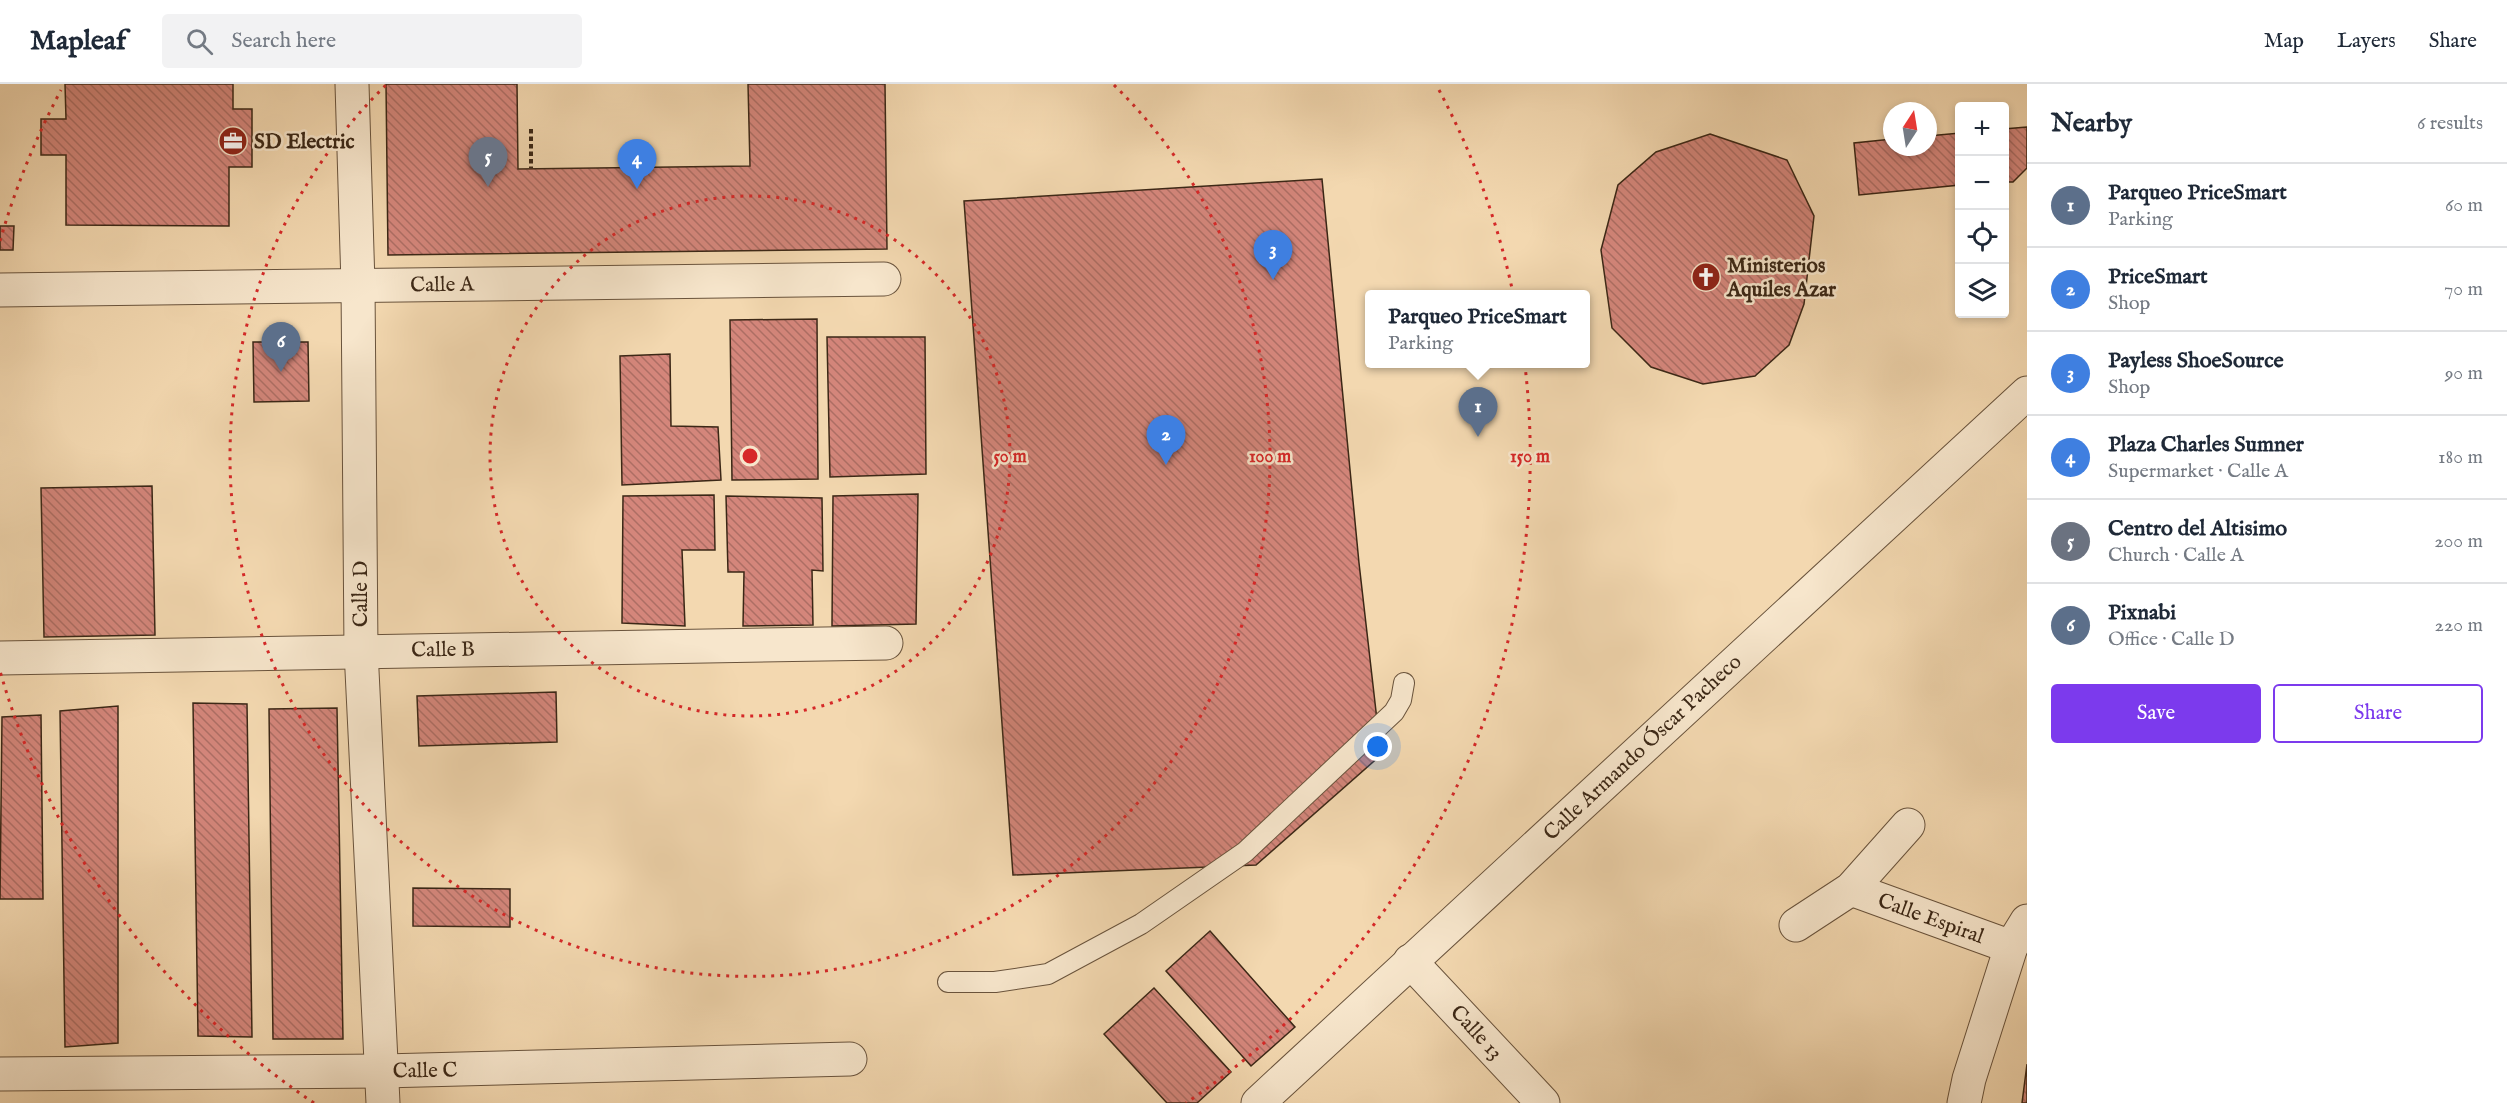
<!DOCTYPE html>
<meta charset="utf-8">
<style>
body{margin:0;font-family:"IM FELL English",serif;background:#f2f2f3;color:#1f2937}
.controls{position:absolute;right:18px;top:18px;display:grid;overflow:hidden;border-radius:6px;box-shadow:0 3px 9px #0003}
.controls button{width:54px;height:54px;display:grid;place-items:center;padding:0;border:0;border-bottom:2px solid #e0e1e3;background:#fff;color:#1f2937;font:30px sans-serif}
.compass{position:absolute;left:1883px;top:18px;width:54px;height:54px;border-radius:50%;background:#fff;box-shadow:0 3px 9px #0003;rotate:12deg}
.you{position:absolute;left:1378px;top:663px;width:21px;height:21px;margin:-15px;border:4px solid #fff;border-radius:50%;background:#1a73e8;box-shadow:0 0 0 9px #1a73e833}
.badge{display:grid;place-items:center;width:39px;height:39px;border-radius:50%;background:#7c3aed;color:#fff;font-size:20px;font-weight:700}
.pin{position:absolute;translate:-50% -50px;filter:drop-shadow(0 2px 3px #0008)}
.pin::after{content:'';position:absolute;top:32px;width:21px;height:18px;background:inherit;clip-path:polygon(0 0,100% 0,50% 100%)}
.popup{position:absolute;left:1365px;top:206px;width:225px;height:78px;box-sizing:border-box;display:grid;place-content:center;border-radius:6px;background:#fff;filter:drop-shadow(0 2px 4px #0005);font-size:20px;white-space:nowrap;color:#747a83}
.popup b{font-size:22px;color:#1f2937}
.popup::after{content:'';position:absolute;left:50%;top:100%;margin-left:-12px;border:12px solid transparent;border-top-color:#fff}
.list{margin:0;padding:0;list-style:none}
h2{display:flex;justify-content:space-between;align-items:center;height:78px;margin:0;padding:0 24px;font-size:26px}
h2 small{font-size:20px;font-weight:400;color:#747a83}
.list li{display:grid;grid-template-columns:39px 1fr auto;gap:18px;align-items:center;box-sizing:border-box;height:84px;padding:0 24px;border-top:2px solid #e0e1e3}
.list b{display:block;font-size:22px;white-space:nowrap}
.list p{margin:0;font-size:20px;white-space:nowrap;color:#747a83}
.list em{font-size:20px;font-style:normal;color:#747a83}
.actions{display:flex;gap:12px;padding:18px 24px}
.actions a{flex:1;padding:14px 0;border:2px solid #7c3aed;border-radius:6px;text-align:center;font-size:21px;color:#7c3aed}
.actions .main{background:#7c3aed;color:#fff}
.icon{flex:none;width:33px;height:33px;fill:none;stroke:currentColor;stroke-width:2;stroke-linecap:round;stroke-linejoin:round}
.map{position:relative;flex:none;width:2027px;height:1019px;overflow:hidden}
header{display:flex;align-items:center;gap:36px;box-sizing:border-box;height:84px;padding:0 30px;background:#fff;border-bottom:2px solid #e0e1e3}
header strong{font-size:28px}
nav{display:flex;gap:33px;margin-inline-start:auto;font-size:21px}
.search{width:420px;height:54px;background:#f2f2f3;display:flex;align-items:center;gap:15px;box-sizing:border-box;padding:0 21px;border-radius:6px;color:#747a83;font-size:22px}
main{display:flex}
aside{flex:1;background:#fff}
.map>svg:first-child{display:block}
</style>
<header>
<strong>Mapleaf</strong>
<div class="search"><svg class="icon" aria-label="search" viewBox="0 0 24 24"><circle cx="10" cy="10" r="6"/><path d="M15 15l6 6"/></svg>Search here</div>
<nav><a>Map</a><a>Layers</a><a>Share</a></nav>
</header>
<main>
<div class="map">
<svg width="2027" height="1019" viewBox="0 0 2027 1019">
<defs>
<pattern id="building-back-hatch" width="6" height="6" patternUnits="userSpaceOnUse" patternTransform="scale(1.5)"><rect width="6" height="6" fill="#d4867b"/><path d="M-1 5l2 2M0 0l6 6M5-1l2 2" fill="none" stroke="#ad6e64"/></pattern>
</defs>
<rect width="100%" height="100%" fill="#f3d8b0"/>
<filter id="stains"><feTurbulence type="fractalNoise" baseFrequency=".00333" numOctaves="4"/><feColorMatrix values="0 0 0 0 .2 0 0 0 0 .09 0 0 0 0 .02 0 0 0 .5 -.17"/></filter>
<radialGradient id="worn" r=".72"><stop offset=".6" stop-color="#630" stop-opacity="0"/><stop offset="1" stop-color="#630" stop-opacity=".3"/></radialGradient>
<g fill="url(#building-back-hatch)" stroke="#3b2716" stroke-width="1.5">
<path d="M 65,0 L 233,0 L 233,25 L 252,25 L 252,83 L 229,83 L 229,142 L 66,141 L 66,71 L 41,71 L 41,35 L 66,35 Z"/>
<path d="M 386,0 L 517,0 L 518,85 L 750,82 L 748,0 L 885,0 L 887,165 L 388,171 Z"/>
<path d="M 2027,43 L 2027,84 L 2013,98 L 2004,98 L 2004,45 Z"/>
<path d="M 1960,49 L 1960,101 L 1859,111 L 1854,59 L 1892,55 L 1892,63 L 1928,63 L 1928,52 Z"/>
<path d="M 1710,50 L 1787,76 L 1814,132 L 1804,220 L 1789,261 L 1755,292 L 1703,300 L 1651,283 L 1612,244 L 1601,166 L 1618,101 L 1656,68 Z"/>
<path d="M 1322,95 L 1359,479 L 1381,671 L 1256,781 L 1013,791 L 964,117 Z"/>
<path d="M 0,142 L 14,142 L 13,166 L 0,166 Z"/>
<path d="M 817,235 L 818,395 L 732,396 L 730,236 Z"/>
<path d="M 827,253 L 925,253 L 926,390 L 830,393 Z"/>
<path d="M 253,258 L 308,258 L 309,317 L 254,318 Z"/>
<path d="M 670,270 L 671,342 L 718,343 L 721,396 L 622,401 L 620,272 Z"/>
<path d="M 152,402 L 155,551 L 44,553 L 41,404 Z"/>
<path d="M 918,410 L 916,540 L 832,542 L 833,412 Z"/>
<path d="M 714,411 L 715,466 L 682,466 L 685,542 L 622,539 L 623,412 Z"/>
<path d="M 726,412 L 822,414 L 823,487 L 812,486 L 813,541 L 743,542 L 744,488 L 728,488 Z"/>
<path d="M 556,608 L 557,658 L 419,662 L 417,612 Z"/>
<path d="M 193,619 L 247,620 L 252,953 L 198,952 Z"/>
<path d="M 118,622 L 118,959 L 65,963 L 60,627 Z"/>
<path d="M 337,624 L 343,955 L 273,955 L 269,625 Z"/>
<path d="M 41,631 L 43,815 L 0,815 L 2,633 Z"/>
<path d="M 413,804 L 510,805 L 510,843 L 413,842 Z"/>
<path d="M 1210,847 L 1295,943 L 1251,982 L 1166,887 Z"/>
<path d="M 1154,904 L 1231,988 L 1197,1019 L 1167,1019 L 1104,950 Z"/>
<path d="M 2027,980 L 2027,1019 L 2022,1019 Z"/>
</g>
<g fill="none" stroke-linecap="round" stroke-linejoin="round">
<g stroke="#69533c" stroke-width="22">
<path id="lane" d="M 948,898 L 995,898 L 1048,890 L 1141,840 L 1245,768 L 1394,628 L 1401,616 L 1404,599"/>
</g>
<g stroke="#69533c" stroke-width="35">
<g id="street">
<path d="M 352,0 L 358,201 L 361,566 L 383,1019"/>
<path d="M 0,206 L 884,195"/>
<path d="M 0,574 L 886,559"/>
<path d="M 1851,805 L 2011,863"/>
<path d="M 1796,841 L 1851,805 L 1908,741"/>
<path d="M 1410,877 L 1543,1019"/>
<path d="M 0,990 L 383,987 L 850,975"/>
<path d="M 1258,1019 L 2027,309"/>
<path d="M 1964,1019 L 1969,995 L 2011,863 L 2027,837"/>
</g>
</g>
<path stroke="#3b2716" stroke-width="4" stroke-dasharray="4.5 3" stroke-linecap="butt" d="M 531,45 L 531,84"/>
<use href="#lane" stroke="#f7e6cc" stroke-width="20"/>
<use href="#street" stroke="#f7e6cc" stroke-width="33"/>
</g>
<g fill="none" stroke="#d62828" stroke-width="3" stroke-dasharray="3 6">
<circle cx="750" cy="372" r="260"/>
<path d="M1114 1A520 520 0 1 1 386 1"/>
<path d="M314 1019A780 780 0 0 1 0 587M0 157A780 780 0 0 1 61 6M1439 6A780 780 0 0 1 1186 1019"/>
</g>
<defs>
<g id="office-disc" transform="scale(1.5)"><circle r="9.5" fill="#8f2418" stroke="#f7e6cc"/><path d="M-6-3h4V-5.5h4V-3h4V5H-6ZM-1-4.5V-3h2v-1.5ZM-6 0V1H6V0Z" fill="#fff"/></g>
<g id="church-disc" transform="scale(1.5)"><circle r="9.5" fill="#8f2418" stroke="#f7e6cc"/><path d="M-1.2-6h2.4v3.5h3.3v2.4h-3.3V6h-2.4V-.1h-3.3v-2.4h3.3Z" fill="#fff"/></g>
</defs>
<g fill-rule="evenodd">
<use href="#office-disc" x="233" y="57"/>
<use href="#church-disc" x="1706" y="193"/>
</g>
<g text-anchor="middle" stroke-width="5" stroke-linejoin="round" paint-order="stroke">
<g font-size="21" font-weight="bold" fill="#3b2716" stroke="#f7e6cc" text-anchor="start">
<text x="254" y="64">SD Electric</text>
<text x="1727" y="188">Ministerios<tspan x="1727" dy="24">Aquiles Azar</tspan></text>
</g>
<g font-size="21" fill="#3b2716" stroke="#f7e6cc">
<text transform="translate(442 200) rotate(-1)" y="7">Calle A</text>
<text transform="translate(360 510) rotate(-90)" y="7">Calle D</text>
<text transform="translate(443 565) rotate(-1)" y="7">Calle B</text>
<text transform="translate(1642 663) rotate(-43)" y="7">Calle Armando Óscar Pacheco</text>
<text transform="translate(1931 834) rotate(20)" y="7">Calle Espiral</text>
<text transform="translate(1477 948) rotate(47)" y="7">Calle 13</text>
<text transform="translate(425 986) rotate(-1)" y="7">Calle C</text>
</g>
</g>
<circle cx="750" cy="372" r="9" fill="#d62828" stroke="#f7e6cc" stroke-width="3"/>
<g font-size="18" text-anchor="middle" font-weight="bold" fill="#d62828" stroke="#f7e6cc" stroke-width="5" stroke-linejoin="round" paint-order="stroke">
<text x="1010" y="378">50 m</text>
<text x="1270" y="378">100 m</text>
<text x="1530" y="378">150 m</text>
</g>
<rect width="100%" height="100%" filter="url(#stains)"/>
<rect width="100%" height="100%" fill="url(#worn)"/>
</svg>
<div class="controls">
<button>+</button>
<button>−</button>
<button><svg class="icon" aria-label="locate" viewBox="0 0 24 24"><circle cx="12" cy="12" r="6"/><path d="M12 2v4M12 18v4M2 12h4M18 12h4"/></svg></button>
<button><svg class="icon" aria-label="layers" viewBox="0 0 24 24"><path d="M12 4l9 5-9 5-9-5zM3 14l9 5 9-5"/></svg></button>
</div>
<svg class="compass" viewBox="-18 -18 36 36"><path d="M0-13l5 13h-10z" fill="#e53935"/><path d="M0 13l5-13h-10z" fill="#747a83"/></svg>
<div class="you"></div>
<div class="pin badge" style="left:1478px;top:353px;background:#5c6f8a">1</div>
<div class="popup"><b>Parqueo PriceSmart</b>Parking</div>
<div class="pin badge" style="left:1166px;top:381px;background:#3f7fe0">2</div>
<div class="pin badge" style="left:1273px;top:196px;background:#3f7fe0">3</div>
<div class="pin badge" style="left:637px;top:105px;background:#3f7fe0">4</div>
<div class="pin badge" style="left:488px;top:103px;background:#6b7280">5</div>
<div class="pin badge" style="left:281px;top:288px;background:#5c6f8a">6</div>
</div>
<aside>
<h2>Nearby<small>6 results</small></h2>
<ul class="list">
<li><span class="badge" style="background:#5c6f8a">1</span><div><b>Parqueo PriceSmart</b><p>Parking</p></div><em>60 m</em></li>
<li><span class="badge" style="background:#3f7fe0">2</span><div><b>PriceSmart</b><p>Shop</p></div><em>70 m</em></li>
<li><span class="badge" style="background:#3f7fe0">3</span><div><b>Payless ShoeSource</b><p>Shop</p></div><em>90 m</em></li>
<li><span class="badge" style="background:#3f7fe0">4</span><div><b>Plaza Charles Sumner</b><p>Supermarket · Calle A</p></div><em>180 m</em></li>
<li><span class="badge" style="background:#6b7280">5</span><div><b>Centro del Altisimo</b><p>Church · Calle A</p></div><em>200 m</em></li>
<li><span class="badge" style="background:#5c6f8a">6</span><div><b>Pixnabi</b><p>Office · Calle D</p></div><em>220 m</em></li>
</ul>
<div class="actions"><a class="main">Save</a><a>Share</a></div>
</aside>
</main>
